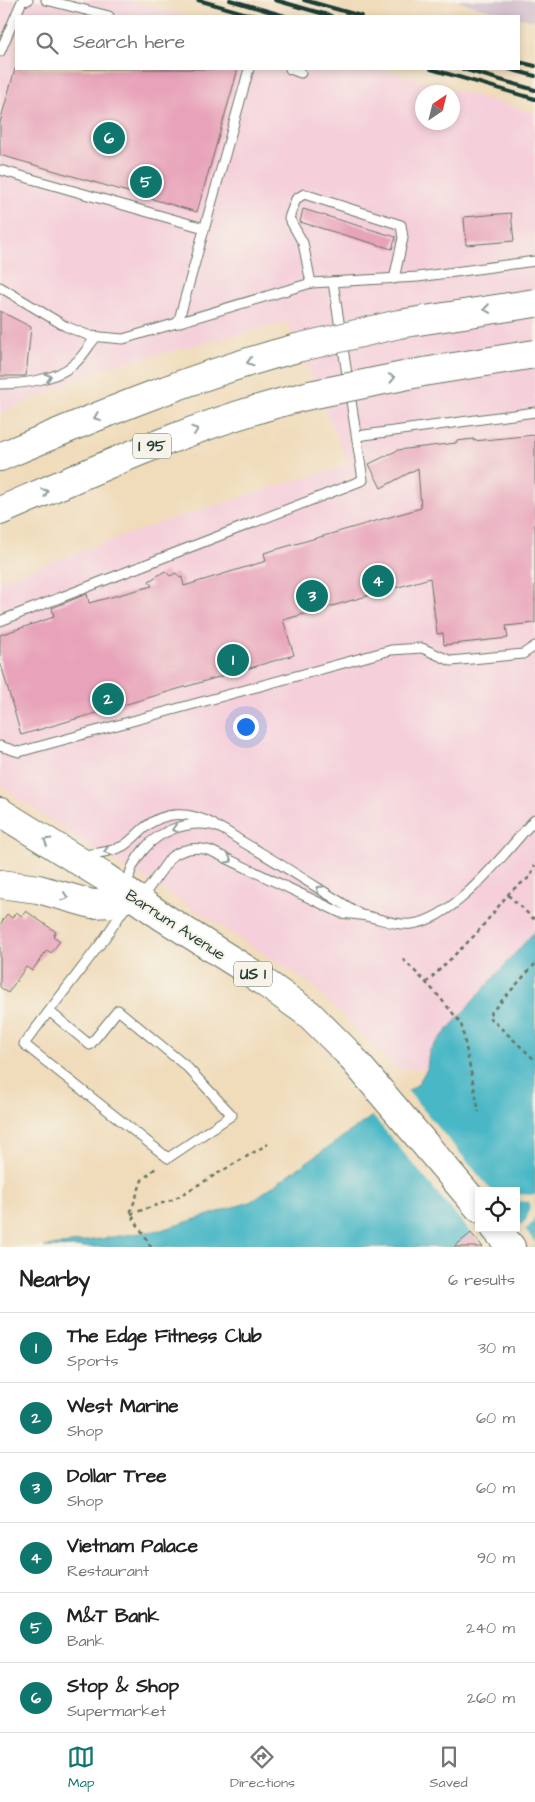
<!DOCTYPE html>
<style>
body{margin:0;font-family:"Architects Daughter",sans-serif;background:#f6f6f6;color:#222}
.controls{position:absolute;right:15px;bottom:15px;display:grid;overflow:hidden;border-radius:0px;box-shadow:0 2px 8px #0003}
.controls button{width:45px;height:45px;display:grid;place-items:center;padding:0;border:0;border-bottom:1px solid #e0e0e0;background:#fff;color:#222;font:25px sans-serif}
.compass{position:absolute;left:415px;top:85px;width:45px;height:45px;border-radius:50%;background:#fff;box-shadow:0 2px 8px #0003;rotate:35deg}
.you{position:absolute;left:245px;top:726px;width:18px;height:18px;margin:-12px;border:4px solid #fff;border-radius:50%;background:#1a73e8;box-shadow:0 0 0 8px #1a73e833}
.badge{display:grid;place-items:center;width:32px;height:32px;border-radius:50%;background:#0f766e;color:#fff;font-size:16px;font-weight:700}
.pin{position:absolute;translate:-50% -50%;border:2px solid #fff;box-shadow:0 1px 5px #0006}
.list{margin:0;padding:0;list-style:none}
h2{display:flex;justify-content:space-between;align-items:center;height:65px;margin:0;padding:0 20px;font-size:21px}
h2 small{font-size:16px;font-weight:400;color:#767676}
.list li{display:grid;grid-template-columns:32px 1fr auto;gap:15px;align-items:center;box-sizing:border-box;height:70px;padding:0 20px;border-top:1px solid #e0e0e0}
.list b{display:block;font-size:19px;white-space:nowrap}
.list p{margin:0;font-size:16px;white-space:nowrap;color:#767676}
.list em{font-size:16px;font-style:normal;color:#767676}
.icon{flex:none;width:28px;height:28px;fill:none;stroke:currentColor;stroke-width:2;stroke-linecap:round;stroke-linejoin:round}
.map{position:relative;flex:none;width:535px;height:1247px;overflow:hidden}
.search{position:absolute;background:#fff;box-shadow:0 2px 8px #0003;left:15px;right:15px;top:15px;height:55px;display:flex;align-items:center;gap:12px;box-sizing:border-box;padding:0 18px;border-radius:0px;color:#767676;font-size:19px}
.sheet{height:485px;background:#fff}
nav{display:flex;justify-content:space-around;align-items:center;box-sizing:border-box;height:70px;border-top:1px solid #e0e0e0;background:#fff;font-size:14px;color:#767676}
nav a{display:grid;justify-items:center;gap:2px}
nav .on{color:#0f766e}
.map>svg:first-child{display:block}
</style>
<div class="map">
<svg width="535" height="1247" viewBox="0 0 535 1247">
<rect width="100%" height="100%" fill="#f7f3e8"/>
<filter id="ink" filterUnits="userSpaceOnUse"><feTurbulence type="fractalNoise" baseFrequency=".02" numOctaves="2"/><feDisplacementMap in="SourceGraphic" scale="10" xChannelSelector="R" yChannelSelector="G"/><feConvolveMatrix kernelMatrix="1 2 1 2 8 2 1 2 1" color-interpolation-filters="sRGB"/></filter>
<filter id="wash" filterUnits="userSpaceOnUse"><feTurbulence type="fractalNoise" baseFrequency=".0096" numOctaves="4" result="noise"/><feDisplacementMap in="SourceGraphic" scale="20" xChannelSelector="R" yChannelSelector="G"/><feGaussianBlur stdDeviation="1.12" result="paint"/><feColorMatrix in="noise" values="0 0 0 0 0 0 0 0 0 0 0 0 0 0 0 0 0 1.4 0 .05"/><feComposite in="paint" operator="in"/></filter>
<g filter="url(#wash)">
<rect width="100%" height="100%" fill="#f0dbba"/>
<path fill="#f5cfda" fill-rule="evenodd" d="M 0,0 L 128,0 L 188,16 L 16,16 L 16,69 L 382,69 L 535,113 L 535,931 L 429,1051 L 427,1069 L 396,1068 L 311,984 L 172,895 L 83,843 L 0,785 L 0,580 L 165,521 L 349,464 L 287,322 L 111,366 L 0,413 ZM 422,92 L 452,92 L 452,122 L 422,122 Z"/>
<path fill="#d1bdcb" d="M 453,0 L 535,0 L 535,20 L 530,20 Z"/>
<path fill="#4ab7c6" stroke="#347a7d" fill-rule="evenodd" d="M 535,931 L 535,1247 L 44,1247 L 161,1230 L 250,1202 L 418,1084 L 427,1069 L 429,1051 ZM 479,1191 L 516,1191 L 516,1228 L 479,1228 Z"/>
<path fill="#f0dbba" d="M 406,1089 L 492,1191 L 479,1191 L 479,1228 L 516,1228 L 516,1220 L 521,1225 L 526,1220 L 529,1212 L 530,1202 L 516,1201 L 516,1194 L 535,1195 L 535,1216 L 532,1223 L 525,1230 L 535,1242 L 535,1247 L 483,1247 L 371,1114 Z"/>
<g id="blocks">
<g fill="#e8a2b9">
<path d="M 15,69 L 238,69 L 197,212 L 0,155 L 0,122 Z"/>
<path d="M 303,209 L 396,237 L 392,249 L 300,222 Z"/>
<path d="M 511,213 L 514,241 L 466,245 L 464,217 Z"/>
<path d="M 0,311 L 31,327 L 26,376 L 0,376 Z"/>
<path d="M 535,435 L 535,623 L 506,626 L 508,638 L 444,645 L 443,633 L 437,634 L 430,578 L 283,620 L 294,655 L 21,735 L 0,661 L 0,635 L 54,617 L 52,608 L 84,595 L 87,594 L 89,603 L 152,586 L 149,581 L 165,571 L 170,576 L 176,573 L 180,578 L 182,577 L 184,586 L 266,561 L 264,553 L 421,508 L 418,468 L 381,488 L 369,464 L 398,450 L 456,443 L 456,441 L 474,439 L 474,441 Z"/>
<path d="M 26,911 L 56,932 L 53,936 L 60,941 L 51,953 L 47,950 L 32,971 L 26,967 L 8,993 L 0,987 L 0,925 L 7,914 L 12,918 L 16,912 L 22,916 Z"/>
<path d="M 471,1233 L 483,1247 L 454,1247 Z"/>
</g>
</g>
</g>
<g filter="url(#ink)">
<use href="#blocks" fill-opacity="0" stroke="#687463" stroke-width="1"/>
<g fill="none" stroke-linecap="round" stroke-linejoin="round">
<g stroke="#687463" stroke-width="11">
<g id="service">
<path d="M 46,0 L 109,16"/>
<path d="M 0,52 L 22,1 L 28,0"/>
<path d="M 290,69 L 301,73"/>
<path d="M 0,170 L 204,228"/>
<path d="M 311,283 L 303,243 L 289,218 L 296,199 L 304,194 L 401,225 L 403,238 L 394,279"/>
<path d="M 0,287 L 65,326 L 90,336 L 123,339 L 311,283 L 418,277 L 535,261"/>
<path d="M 178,323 L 249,69"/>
<path d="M 0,384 C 23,384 56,380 74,364 C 83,357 89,345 96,337"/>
<path d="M 357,436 L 535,412"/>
<path d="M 0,621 L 363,480 L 333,282"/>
<path d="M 0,746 L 19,752 L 391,650 L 422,648 L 451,661 L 523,654 L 535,646"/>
<path d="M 82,855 C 95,854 111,852 123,846 C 131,841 137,834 144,828 C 165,810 190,812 213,824"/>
<path d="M 130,888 C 125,875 137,857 146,847 C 161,830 188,821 211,825 C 221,826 233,836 241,841 C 281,864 319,889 358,913"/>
<path d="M 137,894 L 148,889 L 171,857 C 184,848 196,846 211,851 L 341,913 C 347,914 354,914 360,915 C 378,917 394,926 412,924 C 456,919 506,851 535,819"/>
<path d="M 49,1011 L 90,1045 L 118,1010 L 187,1067 L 232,1115 L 168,1158 L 24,1044 L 104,939 L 127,905"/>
</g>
</g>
<g stroke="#687463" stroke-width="30">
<g id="primary">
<path d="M 0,812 L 103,876 L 163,917 L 247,970 L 309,1014 L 347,1052 L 479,1208"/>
<path d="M 0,884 L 38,889 L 92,904 L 111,903 L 132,896"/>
<path d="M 495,1228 L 511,1247"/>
</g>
</g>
<g stroke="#687463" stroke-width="30">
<g id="motorway">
<path d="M 0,457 C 97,416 195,375 297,348"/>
<path d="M 0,511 C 101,467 202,421 310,395"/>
</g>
</g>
<g stroke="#687463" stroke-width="2.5" stroke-dasharray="4 4" stroke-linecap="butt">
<path d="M 508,895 L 535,920"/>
<path d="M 403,959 L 436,993 L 461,1023 L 479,1112"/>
<path d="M 535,964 L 488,1016 L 535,1060"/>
<path d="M 426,983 L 476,934 L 511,891 L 530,877 L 535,865"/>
<path d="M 131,1214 L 174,1199 L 268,1144"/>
<path d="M 151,1247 L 131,1214 L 131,1211 L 142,1180 L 158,1166"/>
</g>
<use href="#service" stroke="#fff" stroke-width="9"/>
<use href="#primary" stroke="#fff" stroke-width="28"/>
<use href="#motorway" stroke="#fff" stroke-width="28"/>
<g stroke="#1f3d34" stroke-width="4">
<path d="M 198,0 L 254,16"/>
<path d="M 230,0 L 285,16"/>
<path d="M 275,0 L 331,16"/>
<path d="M 304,0 L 361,16"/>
<path d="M 519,62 L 535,66"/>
<path d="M 431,69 L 535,99"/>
<path d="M 463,69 L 535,90"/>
<path d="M 509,69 L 535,76"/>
</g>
<g stroke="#687463" stroke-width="30" stroke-linecap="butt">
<g id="motorway-bridge">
<path d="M 297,348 L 399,324 L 535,303"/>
<path d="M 310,395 L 423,372 L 535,354"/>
</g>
</g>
<use href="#motorway-bridge" stroke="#fff" stroke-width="28"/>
</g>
<defs><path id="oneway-chevron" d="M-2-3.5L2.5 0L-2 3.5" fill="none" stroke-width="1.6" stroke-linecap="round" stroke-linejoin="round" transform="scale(1.25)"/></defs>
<g stroke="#8f9e9a">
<use href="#oneway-chevron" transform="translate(487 309) rotate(172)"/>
<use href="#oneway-chevron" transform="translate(250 362) rotate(163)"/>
<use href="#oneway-chevron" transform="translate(48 377) rotate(-18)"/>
<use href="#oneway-chevron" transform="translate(392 378) rotate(-11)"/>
<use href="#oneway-chevron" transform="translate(97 417) rotate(158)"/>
<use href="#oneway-chevron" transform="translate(195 430) rotate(-19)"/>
<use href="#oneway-chevron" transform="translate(45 492) rotate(-24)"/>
<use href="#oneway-chevron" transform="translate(175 829) rotate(162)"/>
<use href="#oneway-chevron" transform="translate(47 841) rotate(-149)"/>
<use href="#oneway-chevron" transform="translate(107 851) rotate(165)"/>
<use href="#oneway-chevron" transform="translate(229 860) rotate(27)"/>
<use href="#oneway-chevron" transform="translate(319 889) rotate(-148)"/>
<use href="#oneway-chevron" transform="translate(65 897) rotate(18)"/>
</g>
</g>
<g text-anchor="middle" stroke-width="4" stroke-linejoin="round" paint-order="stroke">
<g fill="#f7f3e8" stroke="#60746a" stroke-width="1">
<rect x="133" y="433.5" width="38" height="25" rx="4"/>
<rect x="234" y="961.5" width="38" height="25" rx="4"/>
</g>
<g font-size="15" font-weight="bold" fill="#1f3d34">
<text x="152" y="451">I 95</text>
<text x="253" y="979">US 1</text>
</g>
<g font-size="16" fill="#1f3d34" stroke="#f7f3e8">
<text transform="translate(176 924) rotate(33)" y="6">Barnum Avenue</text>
</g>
</g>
</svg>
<div class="controls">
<button><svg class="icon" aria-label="locate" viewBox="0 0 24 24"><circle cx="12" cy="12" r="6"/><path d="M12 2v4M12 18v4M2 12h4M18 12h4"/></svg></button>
</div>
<svg class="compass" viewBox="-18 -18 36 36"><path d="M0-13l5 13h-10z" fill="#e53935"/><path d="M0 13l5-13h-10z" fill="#767676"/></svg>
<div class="you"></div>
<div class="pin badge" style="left:233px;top:660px">1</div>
<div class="pin badge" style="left:108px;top:699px">2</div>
<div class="pin badge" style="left:312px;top:596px">3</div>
<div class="pin badge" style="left:378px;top:581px">4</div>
<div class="pin badge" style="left:146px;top:182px">5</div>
<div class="pin badge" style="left:109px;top:138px">6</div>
<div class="search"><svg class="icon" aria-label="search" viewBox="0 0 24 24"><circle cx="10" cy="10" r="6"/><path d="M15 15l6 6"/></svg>Search here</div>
</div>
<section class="sheet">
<h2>Nearby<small>6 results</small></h2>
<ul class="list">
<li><span class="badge">1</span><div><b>The Edge Fitness Club</b><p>Sports</p></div><em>30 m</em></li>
<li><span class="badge">2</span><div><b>West Marine</b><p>Shop</p></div><em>60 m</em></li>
<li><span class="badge">3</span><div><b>Dollar Tree</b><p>Shop</p></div><em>60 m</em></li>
<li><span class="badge">4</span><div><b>Vietnam Palace</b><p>Restaurant</p></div><em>90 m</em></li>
<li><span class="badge">5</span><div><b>M&amp;T Bank</b><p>Bank</p></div><em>240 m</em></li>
<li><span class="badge">6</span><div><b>Stop &amp; Shop</b><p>Supermarket</p></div><em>260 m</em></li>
</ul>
</section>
<nav>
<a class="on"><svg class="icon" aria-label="map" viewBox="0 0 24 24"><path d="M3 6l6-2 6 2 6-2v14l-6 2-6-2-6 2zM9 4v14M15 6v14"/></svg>Map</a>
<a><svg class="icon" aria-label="directions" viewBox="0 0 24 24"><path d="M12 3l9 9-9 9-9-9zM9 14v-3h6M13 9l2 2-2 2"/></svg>Directions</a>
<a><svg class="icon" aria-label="saved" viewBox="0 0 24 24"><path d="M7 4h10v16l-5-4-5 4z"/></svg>Saved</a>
</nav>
